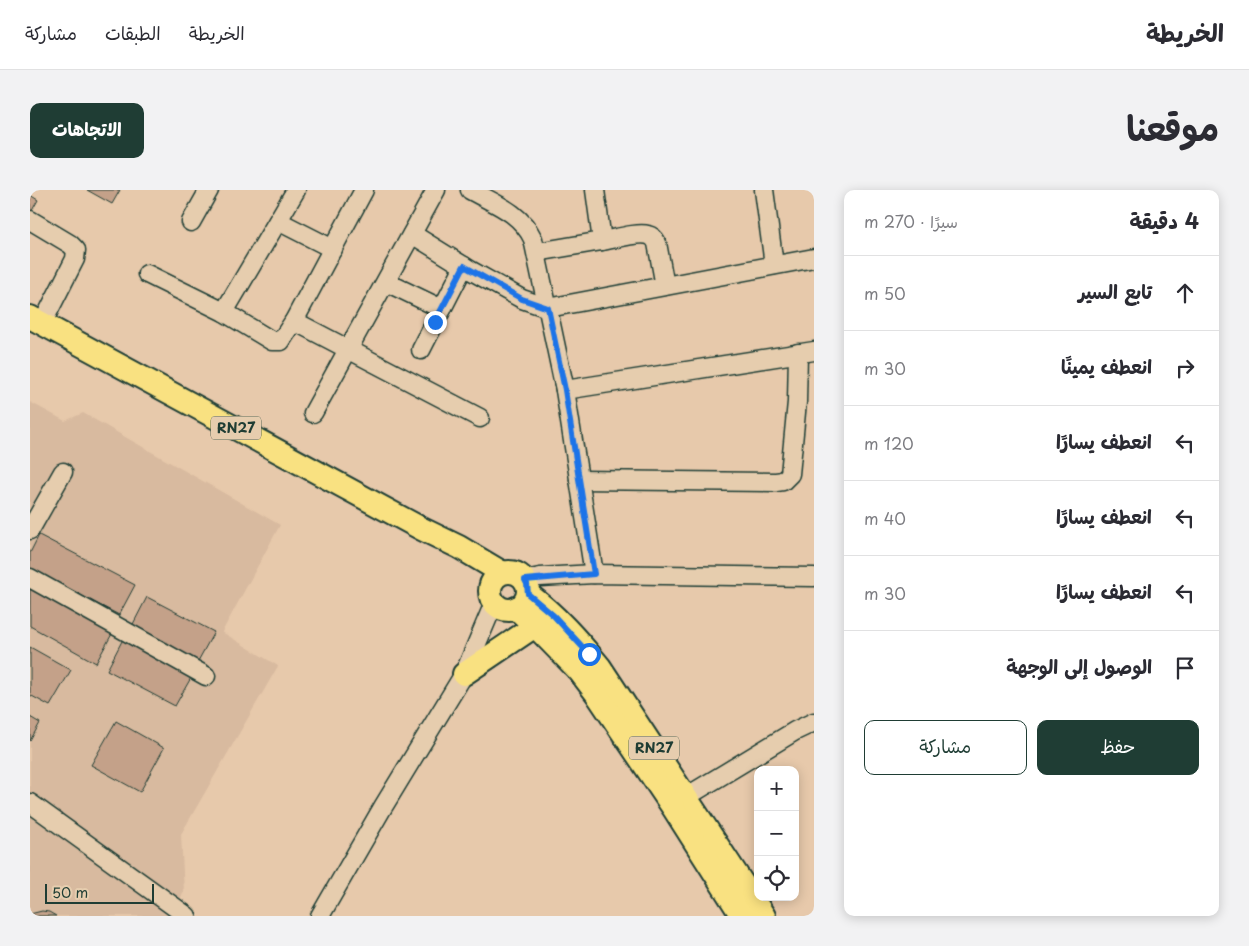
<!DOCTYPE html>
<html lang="ar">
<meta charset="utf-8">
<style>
body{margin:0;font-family:"Playpen Sans","Playpen Sans Arabic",sans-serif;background:#f2f2f3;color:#2b2b33;direction:rtl}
.controls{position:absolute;right:15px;bottom:15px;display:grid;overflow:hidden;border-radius:10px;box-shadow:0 2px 12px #0003}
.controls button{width:45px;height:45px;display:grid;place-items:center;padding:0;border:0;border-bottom:1px solid #e1e1e2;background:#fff;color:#2b2b33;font:25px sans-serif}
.scale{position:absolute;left:15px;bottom:12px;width:109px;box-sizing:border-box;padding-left:5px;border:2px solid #1f3d34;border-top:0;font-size:14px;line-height:18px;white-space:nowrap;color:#1f3d34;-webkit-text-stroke:4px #e6cdae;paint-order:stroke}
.stop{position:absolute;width:15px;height:15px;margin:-11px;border:4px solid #1a73e8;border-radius:50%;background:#fff}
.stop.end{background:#1a73e8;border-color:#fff;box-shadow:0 1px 5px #0008}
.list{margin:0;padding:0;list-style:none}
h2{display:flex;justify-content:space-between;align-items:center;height:65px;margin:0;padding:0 20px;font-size:21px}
h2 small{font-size:16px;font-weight:400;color:#7c7c81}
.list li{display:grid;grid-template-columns:32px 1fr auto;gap:15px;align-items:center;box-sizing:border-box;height:75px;padding:0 20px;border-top:1px solid #e1e1e2}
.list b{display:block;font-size:19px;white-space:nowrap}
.list em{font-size:16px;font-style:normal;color:#7c7c81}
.actions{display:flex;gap:10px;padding:15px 20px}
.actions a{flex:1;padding:11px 0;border:1px solid #1f3d34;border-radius:10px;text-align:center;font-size:18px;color:#1f3d34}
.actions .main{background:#1f3d34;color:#fff}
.icon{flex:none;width:28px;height:28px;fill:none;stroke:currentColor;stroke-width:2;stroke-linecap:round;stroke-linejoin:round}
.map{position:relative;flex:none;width:784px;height:726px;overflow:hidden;direction:ltr;border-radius:10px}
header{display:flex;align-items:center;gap:30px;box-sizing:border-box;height:70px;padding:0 25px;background:#fff;border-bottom:1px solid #e1e1e2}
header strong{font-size:24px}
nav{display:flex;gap:28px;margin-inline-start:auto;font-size:18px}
.intro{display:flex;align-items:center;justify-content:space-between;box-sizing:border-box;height:120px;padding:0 30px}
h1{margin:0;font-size:35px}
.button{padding:12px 22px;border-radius:10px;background:#1f3d34;color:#fff;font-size:18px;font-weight:700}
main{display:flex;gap:30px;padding:0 30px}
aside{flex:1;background:#fff;border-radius:10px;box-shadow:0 2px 12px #0003}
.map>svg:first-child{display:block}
</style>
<header>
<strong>الخريطة</strong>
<nav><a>الخريطة</a><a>الطبقات</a><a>مشاركة</a></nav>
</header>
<div class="intro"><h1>موقعنا</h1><a class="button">الاتجاهات</a></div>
<main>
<aside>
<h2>4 دقيقة<small>سيرًا · 270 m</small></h2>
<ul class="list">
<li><svg class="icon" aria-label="ahead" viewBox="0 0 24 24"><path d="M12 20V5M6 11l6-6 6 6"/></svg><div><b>تابع السير</b></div><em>50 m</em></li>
<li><svg class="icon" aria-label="right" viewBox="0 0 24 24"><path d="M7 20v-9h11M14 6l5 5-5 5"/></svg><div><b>انعطف يمينًا</b></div><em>30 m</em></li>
<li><svg class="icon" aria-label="left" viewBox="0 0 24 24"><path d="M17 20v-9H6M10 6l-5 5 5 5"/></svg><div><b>انعطف يسارًا</b></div><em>120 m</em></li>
<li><svg class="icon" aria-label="left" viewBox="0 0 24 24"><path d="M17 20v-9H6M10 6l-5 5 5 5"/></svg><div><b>انعطف يسارًا</b></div><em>40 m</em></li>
<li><svg class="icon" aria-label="left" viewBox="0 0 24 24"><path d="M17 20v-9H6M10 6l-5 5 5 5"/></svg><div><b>انعطف يسارًا</b></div><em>30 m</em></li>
<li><svg class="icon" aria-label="arrive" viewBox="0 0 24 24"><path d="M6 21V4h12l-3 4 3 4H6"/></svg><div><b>الوصول إلى الوجهة</b></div></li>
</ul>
<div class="actions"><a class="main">حفظ</a><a>مشاركة</a></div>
</aside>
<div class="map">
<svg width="784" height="726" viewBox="0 0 784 726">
<rect width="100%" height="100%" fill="#e7c9ab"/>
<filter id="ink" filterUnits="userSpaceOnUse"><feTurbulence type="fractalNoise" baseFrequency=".02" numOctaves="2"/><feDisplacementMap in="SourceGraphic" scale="10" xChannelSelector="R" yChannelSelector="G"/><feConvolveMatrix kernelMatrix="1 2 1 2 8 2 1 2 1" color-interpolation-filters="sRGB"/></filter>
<g filter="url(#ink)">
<path fill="#d8ba9f" d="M 0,212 L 35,231 L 53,223 L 250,335 L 192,442 L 248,476 L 151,644 L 154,702 L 140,726 L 0,726 Z"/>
<g fill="#c4a189" stroke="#1f3d34">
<path d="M 57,0 L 90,0 L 82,14 Z"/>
<path d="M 0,5 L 8,10 L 0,24 Z"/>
<path d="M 9,345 L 105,395 L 89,425 L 0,379 L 0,363 Z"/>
<path d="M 0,397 L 83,442 L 66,473 L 0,436 Z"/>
<path d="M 117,407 L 184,442 L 167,473 L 101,438 Z"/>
<path d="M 93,449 L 162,486 L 145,516 L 77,480 Z"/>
<path d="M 0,457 L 41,480 L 20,516 L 0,505 Z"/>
<path d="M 0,527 L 10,533 L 0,551 Z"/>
<path d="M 86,531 L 134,558 L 110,602 L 61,575 Z"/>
<path d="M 12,721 L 19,722 L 26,726 L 0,726 L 0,724 Z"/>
</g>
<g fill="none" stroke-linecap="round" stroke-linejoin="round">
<g stroke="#1f3d34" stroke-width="21">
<g id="minor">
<path d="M 440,0 C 465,14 490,22 503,49 L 535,200 L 564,384"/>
<path d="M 734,0 L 744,75"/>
<path d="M 0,30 L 40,54 L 46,60 L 45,69 L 12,134"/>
<path d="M 248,31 L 303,59"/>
<path d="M 161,32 L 179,0"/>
<path d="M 382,44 L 440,80 L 492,109 L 518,118 L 784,68"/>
<path d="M 572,51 C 584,49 608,42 618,45 C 623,46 625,49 627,53 L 635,96"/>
<path d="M 507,62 L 572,51 L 565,0"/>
<path d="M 117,84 L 194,122 L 242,151 L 251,151 L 264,131 L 334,0"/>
<path d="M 356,92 L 412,119"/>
<path d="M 194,122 L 266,0"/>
<path d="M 264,131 L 450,228"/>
<path d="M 391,160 L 434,76"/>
<path d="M 535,200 L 784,161"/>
<path d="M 283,223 L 406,0"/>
<path d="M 549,290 L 746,292 L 753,291 L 760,284 L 767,212 L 768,163"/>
<path d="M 0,340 L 33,282"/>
<path d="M 0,388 L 176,486"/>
<path d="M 495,390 L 510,387 L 564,384 L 784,387"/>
<path d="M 0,613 L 157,726"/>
<path d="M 648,615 L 656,607 L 765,541 L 784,532"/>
<path d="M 290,726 L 353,617 L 434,484 L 464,413"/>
</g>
</g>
<g stroke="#1f3d34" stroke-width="26">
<g id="major">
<path d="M 0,127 L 392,339 L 429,357 L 471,382"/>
<circle cx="479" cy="401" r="19"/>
<path d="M 498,404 C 526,425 548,450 570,477 L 734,726"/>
<path d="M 486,418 L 506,437 L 550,482 L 566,503 L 644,619 L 712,726"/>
<path d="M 434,484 L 505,436"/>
</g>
</g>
<use href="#minor" stroke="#e6cdae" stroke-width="18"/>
<use href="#major" stroke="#f9e181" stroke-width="22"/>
</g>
</g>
<g fill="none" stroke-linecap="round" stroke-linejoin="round" filter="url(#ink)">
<path stroke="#1a73e8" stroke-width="6" d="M 405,132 L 434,76 L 492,109 L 518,118 L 535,200 L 564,384 L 495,390 L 497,394 L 498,404 L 524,426 L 559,464"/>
</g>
<g text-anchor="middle" stroke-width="4" stroke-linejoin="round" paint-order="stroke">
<g fill="#e6cdae" stroke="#5b6859" stroke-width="1">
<rect x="181" y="226.5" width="50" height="23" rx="4"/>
<rect x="599" y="546.5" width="50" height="23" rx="4"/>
</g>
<g font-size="14" font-weight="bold" fill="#1f3d34">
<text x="206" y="243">RN27</text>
<text x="624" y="563">RN27</text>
</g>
</g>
</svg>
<div class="controls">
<button>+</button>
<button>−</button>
<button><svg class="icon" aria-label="locate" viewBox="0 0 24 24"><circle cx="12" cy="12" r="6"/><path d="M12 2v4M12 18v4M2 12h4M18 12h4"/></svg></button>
</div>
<div class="scale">50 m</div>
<div class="stop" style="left:559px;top:464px"></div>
<div class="stop end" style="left:405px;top:132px"></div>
</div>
</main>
